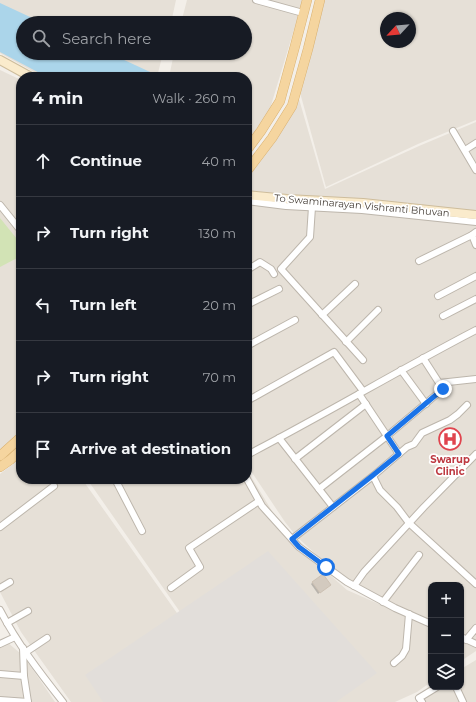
<!DOCTYPE html>
<meta charset="utf-8">
<style>
body{margin:0;font-family:Montserrat,sans-serif;background:#242831;color:#f1f3f6}
.controls{position:absolute;right:12px;bottom:12px;display:grid;overflow:hidden;border-radius:8px;box-shadow:0 1px 3px #0004}
.controls button{width:36px;height:36px;display:grid;place-items:center;padding:0;border:0;border-bottom:1px solid #363941;background:#171b24;color:#f1f3f6;font:20px sans-serif}
.compass{position:absolute;left:380px;top:12px;width:36px;height:36px;border-radius:50%;background:#171b24;box-shadow:0 1px 3px #0004;rotate:244deg}
.stop{position:absolute;width:12px;height:12px;margin:-9px;border:3px solid #1a73e8;border-radius:50%;background:#fff}
.stop.end{background:#1a73e8;border-color:#fff;box-shadow:0 1px 4px #0008}
.list{margin:0;padding:0;list-style:none}
h2{display:flex;justify-content:space-between;align-items:center;height:52px;margin:0;padding:0 16px;font-size:17px}
h2 small{font-size:13px;font-weight:400;color:#9ea1a6}
.list li{display:grid;grid-template-columns:26px 1fr auto;gap:12px;align-items:center;box-sizing:border-box;height:72px;padding:0 16px;border-top:1px solid #363941}
.list b{display:block;font-size:15px;white-space:nowrap}
.list em{font-size:13px;font-style:normal;color:#9ea1a6}
.icon{flex:none;width:22px;height:22px;fill:none;stroke:currentColor;stroke-width:2;stroke-linecap:round;stroke-linejoin:round}
.map{position:relative;flex:none;width:476px;height:702px;overflow:hidden}
.search{position:absolute;background:#171b24;box-shadow:0 1px 3px #0004;left:16px;top:16px;width:236px;height:44px;display:flex;align-items:center;gap:10px;box-sizing:border-box;padding:0 14px;border-radius:22px;color:#9ea1a6;font-size:15px}
.panel{position:absolute;background:#171b24;box-shadow:0 1px 3px #0004;left:16px;top:72px;width:236px;height:412px;border-radius:16px}
.map>svg:first-child{display:block}
</style>
<div class="map">
<svg width="476" height="702" viewBox="0 0 476 702">
<rect width="100%" height="100%" fill="#f3efe9"/>
<g fill="#e6e0d7" fill-rule="evenodd">
<path d="M 0,0 L 176,0 L 171,23 L 23,23 L 23,53 L 163,53 L 157,77 L 43,77 L 0,53 Z"/>
<path d="M 187,0 L 303,0 L 269,112 L 247,145 L 247,77 L 169,77 L 174,53 L 245,53 L 245,23 L 181,23 Z"/>
<path d="M 323,0 L 476,0 L 476,120 L 418,144 L 326,187 L 299,89 ZM 386,18 L 410,18 L 410,42 L 386,42 Z"/>
<path d="M 0,70 L 21,80 L 21,429 L 0,453 Z"/>
<path d="M 297,92 L 325,189 L 419,146 L 476,122 L 476,327 L 247,454 L 247,176 Z"/>
<path d="M 476,330 L 476,644 L 461,637 L 461,585 L 431,585 L 431,623 L 352,587 L 297,537 L 285,522 L 247,465 L 247,456 Z"/>
<path d="M 21,458 L 21,479 L 82,479 L 240,702 L 71,702 L 21,632 L 0,592 L 0,474 Z"/>
<path d="M 247,470 L 289,539 L 347,590 L 431,627 L 431,682 L 417,692 L 395,702 L 243,702 L 87,479 L 247,479 Z"/>
<path d="M 461,641 L 476,647 L 476,651 L 461,661 Z"/>
<path d="M 7,642 L 21,654 L 25,702 L 0,702 L 0,645 Z"/>
<path d="M 476,660 L 476,702 L 424,702 L 420,696 L 434,687 L 461,687 L 461,669 Z"/>
<path d="M 27,661 L 55,702 L 29,702 Z"/>
</g>
<path fill="#e2deda" d="M 268,551 L 377,673 L 336,702 L 103,702 L 85,675 Z"/>
<path fill="#d2e3b5" d="M 0,218 L 21,244 L 21,256 L 0,267 Z"/>
<path fill="#abd5ea" d="M 0,3 L 43,23 L 23,23 L 23,53 L 109,53 L 161,77 L 47,77 L 0,52 Z"/>
<g fill="#0003">
<path d="M 449,430 L 459,439 L 452,447 L 442,438 Z"/>
<path d="M 312,583 L 328,586 L 318,594 L 311,584 Z"/>
</g>
<g fill="#d3cabf" stroke="#cdc1b3">
<path d="M 449,428 L 461,439 L 454,446 L 443,435 Z"/>
<path d="M 323,574 L 331,585 L 320,593 L 312,582 Z"/>
</g>
<g fill="none" stroke-linecap="round" stroke-linejoin="round">
<g stroke="#bdb6ac" stroke-width="8">
<g id="street">
<path d="M 256,0 L 303,13"/>
<path d="M 453,131 L 476,170"/>
<path d="M 465,150 L 476,143"/>
<path d="M 247,201 L 286,206 L 362,210 L 476,222"/>
<path d="M 0,205 L 21,231"/>
<path d="M 312,207 L 310,237 L 281,269 L 363,360"/>
<path d="M 472,235 L 476,245"/>
<path d="M 419,261 L 472,235 L 476,232"/>
<path d="M 247,270 L 260,262 L 271,269 L 274,274"/>
<path d="M 438,296 L 476,276"/>
<path d="M 247,305 L 279,289"/>
<path d="M 322,315 L 355,284"/>
<path d="M 443,316 L 476,299"/>
<path d="M 346,342 L 378,310"/>
<path d="M 247,346 L 295,320"/>
<path d="M 401,370 L 426,404"/>
<path d="M 439,383 L 476,379"/>
<path d="M 359,394 L 399,454"/>
<path d="M 247,401 L 334,352 L 363,391"/>
<path d="M 279,438 L 333,507"/>
<path d="M 247,455 C 324,415 399,370 476,330"/>
<path d="M 295,459 L 366,404"/>
<path d="M 373,476 L 380,490 L 397,507 L 409,523 L 476,584"/>
<path d="M 115,479 L 142,531"/>
<path d="M 247,479 L 262,506 L 299,547 L 347,582 L 395,608 L 431,624"/>
<path d="M 319,489 L 387,436 L 443,389 L 423,358"/>
<path d="M 0,527 L 54,486"/>
<path d="M 292,539 L 373,476 L 407,447 L 414,444 L 422,433 L 450,420 L 458,414 L 467,405"/>
<path d="M 354,586 L 364,572 L 424,507 L 476,454"/>
<path d="M 0,588 L 10,582"/>
<path d="M 171,588 L 200,567 L 189,548 L 259,501"/>
<path d="M 383,602 L 419,555"/>
<path d="M 0,610 C 17,643 40,673 63,702"/>
<path d="M 7,623 L 28,611"/>
<path d="M 461,637 L 476,644"/>
<path d="M 466,640 L 476,628"/>
<path d="M 0,644 L 15,637"/>
<path d="M 23,648 L 24,676 L 28,702"/>
<path d="M 26,652 L 47,638"/>
<path d="M 394,663 L 402,656 L 406,649 L 409,614"/>
<path d="M 0,674 L 24,676"/>
<path d="M 456,687 L 463,702"/>
<path d="M 0,700 L 28,702"/>
<path d="M 422,702 L 419,698 L 437,687"/>
</g>
</g>
<g stroke="#cebd9c" stroke-width="10">
<g id="secondary">
<path d="M 0,60 L 31,77"/>
<path d="M 247,195 L 287,199 L 363,203 L 476,215"/>
</g>
</g>
<g stroke="#d9b171" stroke-width="10">
<g id="primary">
<path d="M 247,150 L 261,131 L 280,101 L 295,46 L 307,0"/>
<path d="M 247,171 L 272,138 L 292,106 L 308,49 L 320,0"/>
<path d="M 0,456 L 21,437"/>
<path d="M 0,467 L 10,460 L 21,450"/>
</g>
</g>
<use href="#street" stroke="#fff" stroke-width="6"/>
<use href="#secondary" stroke="#faebcc" stroke-width="8"/>
<use href="#primary" stroke="#f5d59f" stroke-width="9"/>
</g>
<g fill="none" stroke-linecap="round" stroke-linejoin="round">
<path stroke="#1a73e8" stroke-width="5" d="M 326,567 L 299,547 L 292,539 L 372,476 L 399,454 L 387,436 L 443,389"/>
</g>
<defs>
<g id="hospital-ring" transform="scale(1.15)"><circle r="9.5" fill="#fff" stroke="#e0444e" stroke-width="1.5"/><path d="M-5-5h3v3.5h4V-5h3V5h-3V1.5h-4V5h-3Z" fill="#e0444e"/></g>
</defs>
<g fill-rule="evenodd">
<use href="#hospital-ring" x="450" y="439"/>
</g>
<g text-anchor="middle" stroke-width="3.5" stroke-linejoin="round" paint-order="stroke">
<g font-size="10" fill="#463f38" stroke="#fff">
<text transform="translate(362 205) rotate(5)" y="4">To Swaminarayan Vishranti Bhuvan</text>
</g>
<g font-size="10" font-weight="bold" fill="#be3a42" stroke="#fff">
<text x="450" y="463">Swarup<tspan x="450" dy="12">Clinic</tspan></text>
</g>
</g>
</svg>
<div class="controls">
<button>+</button>
<button>−</button>
<button><svg class="icon" aria-label="layers" viewBox="0 0 24 24"><path d="M12 4l9 5-9 5-9-5zM3 14l9 5 9-5"/></svg></button>
</div>
<svg class="compass" viewBox="-18 -18 36 36"><path d="M0-13l5 13h-10z" fill="#e53935"/><path d="M0 13l5-13h-10z" fill="#9ea1a6"/></svg>
<div class="stop" style="left:326px;top:567px"></div>
<div class="stop end" style="left:443px;top:389px"></div>
<div class="search"><svg class="icon" aria-label="search" viewBox="0 0 24 24"><circle cx="10" cy="10" r="6"/><path d="M15 15l6 6"/></svg>Search here</div>
<section class="panel">
<h2>4 min<small>Walk · 260 m</small></h2>
<ul class="list">
<li><svg class="icon" aria-label="ahead" viewBox="0 0 24 24"><path d="M12 20V5M6 11l6-6 6 6"/></svg><div><b>Continue</b></div><em>40 m</em></li>
<li><svg class="icon" aria-label="right" viewBox="0 0 24 24"><path d="M7 20v-9h11M14 6l5 5-5 5"/></svg><div><b>Turn right</b></div><em>130 m</em></li>
<li><svg class="icon" aria-label="left" viewBox="0 0 24 24"><path d="M17 20v-9H6M10 6l-5 5 5 5"/></svg><div><b>Turn left</b></div><em>20 m</em></li>
<li><svg class="icon" aria-label="right" viewBox="0 0 24 24"><path d="M7 20v-9h11M14 6l5 5-5 5"/></svg><div><b>Turn right</b></div><em>70 m</em></li>
<li><svg class="icon" aria-label="arrive" viewBox="0 0 24 24"><path d="M6 21V4h12l-3 4 3 4H6"/></svg><div><b>Arrive at destination</b></div></li>
</ul>
</section>
</div>
